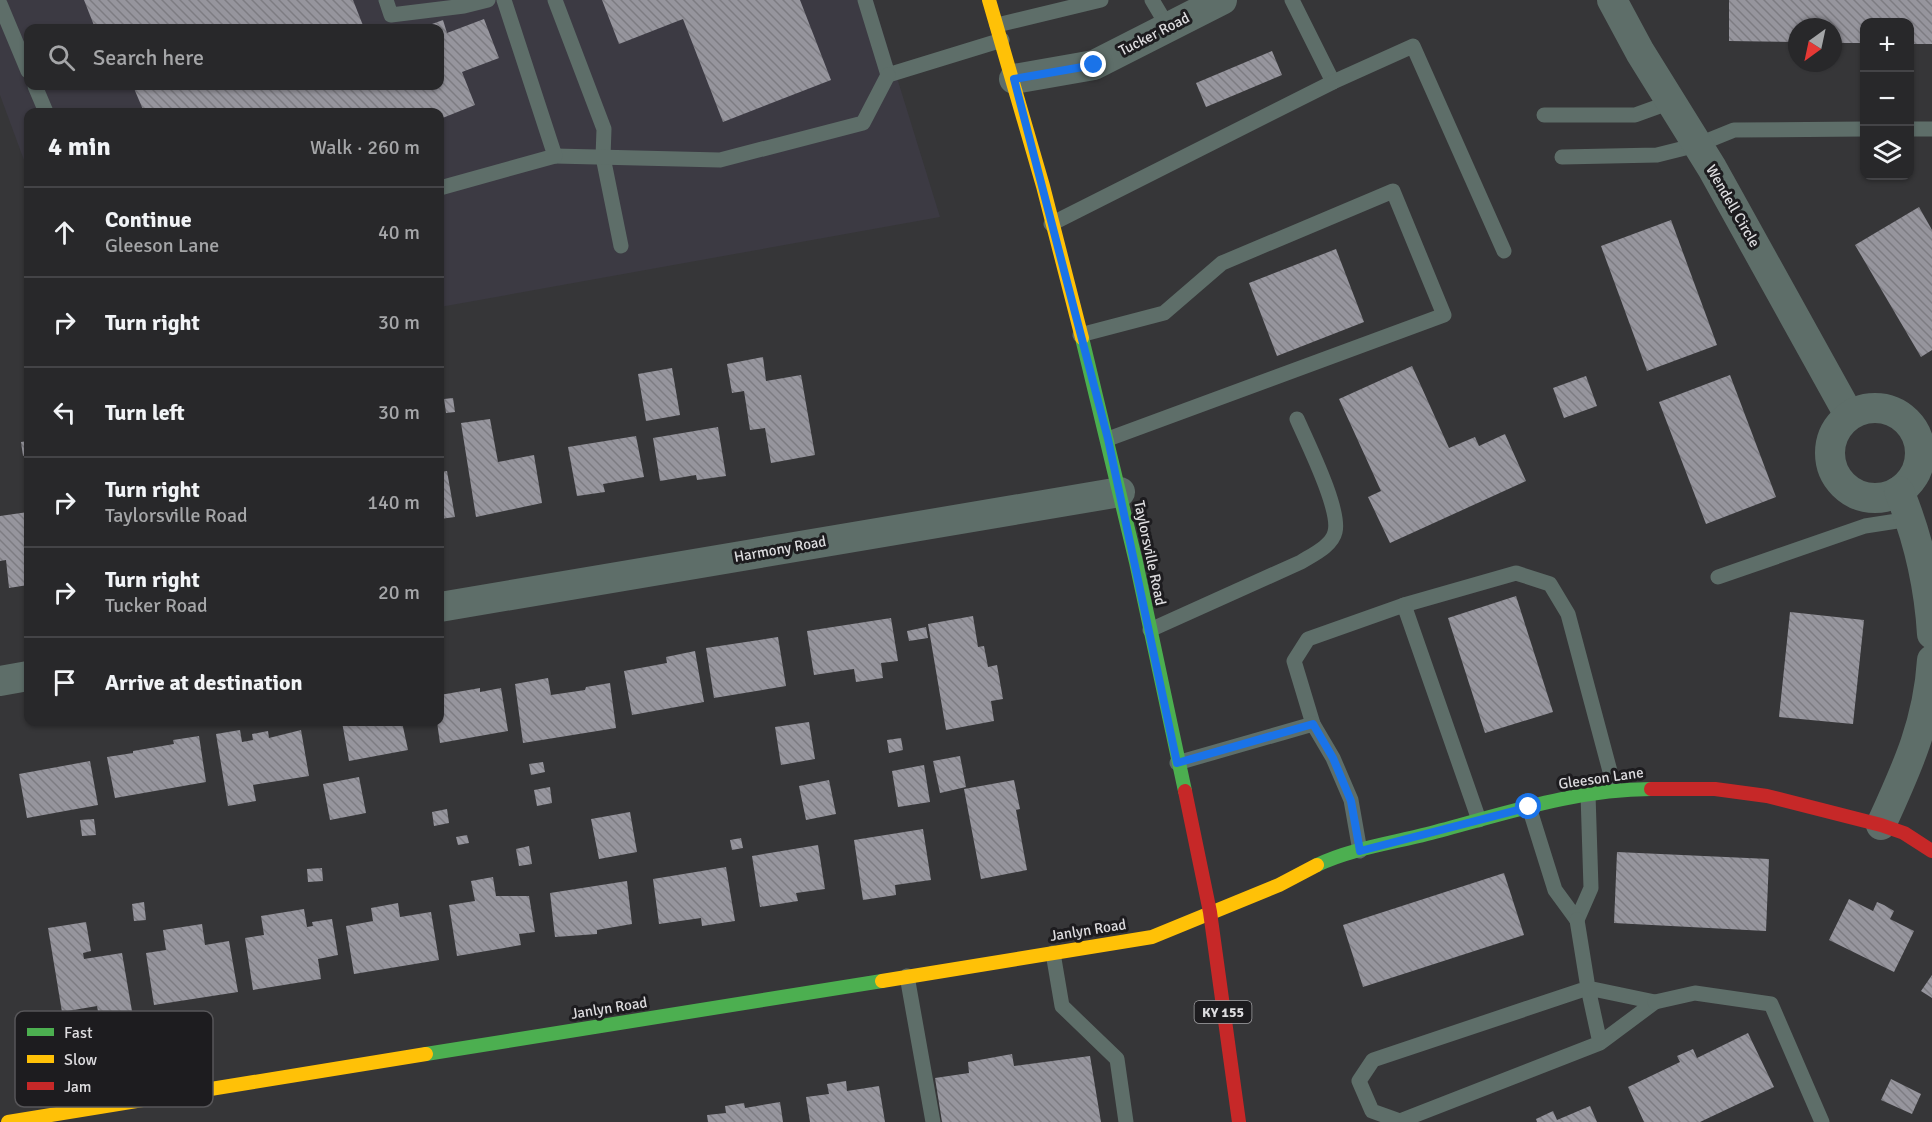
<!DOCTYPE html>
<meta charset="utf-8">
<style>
body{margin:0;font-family:Signika,sans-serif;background:#343436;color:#f1f3f6}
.controls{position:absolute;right:18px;top:18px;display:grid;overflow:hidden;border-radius:12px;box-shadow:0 2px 4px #0004}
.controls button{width:54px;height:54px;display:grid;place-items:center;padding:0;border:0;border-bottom:2px solid #444447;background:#28282a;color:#f1f3f6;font:30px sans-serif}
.compass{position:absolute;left:1788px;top:18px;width:54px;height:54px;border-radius:50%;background:#28282a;box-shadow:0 2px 4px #0004;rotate:213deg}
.stop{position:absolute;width:18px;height:18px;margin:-14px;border:4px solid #1a73e8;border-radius:50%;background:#fff}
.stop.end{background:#1a73e8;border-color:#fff;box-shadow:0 2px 6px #0008}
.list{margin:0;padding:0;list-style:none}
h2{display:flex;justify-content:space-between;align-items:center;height:78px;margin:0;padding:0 24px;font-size:26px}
h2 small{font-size:20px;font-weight:400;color:#a5a6a8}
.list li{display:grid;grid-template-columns:39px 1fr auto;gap:18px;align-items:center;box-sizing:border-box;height:90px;padding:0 24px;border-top:2px solid #444447}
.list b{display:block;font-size:22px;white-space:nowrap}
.list p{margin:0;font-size:20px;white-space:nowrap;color:#a5a6a8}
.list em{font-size:20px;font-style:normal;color:#a5a6a8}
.icon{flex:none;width:33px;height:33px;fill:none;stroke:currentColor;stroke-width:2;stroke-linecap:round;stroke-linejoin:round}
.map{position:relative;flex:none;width:1932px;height:1122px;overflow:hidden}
.search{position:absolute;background:#28282a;box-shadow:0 2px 4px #0004;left:24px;top:24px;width:420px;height:66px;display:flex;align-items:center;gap:15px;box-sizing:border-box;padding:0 21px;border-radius:12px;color:#a5a6a8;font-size:22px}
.panel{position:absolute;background:#28282a;box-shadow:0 2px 4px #0004;left:24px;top:108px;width:420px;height:618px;border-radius:12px}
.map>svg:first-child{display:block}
</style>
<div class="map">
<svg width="1932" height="1122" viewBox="0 0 1932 1122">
<defs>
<pattern id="building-back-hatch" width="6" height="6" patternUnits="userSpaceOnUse" patternTransform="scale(1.5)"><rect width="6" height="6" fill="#96959d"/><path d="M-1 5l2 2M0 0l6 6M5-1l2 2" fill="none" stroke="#7d7c82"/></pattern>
</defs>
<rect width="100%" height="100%" fill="#363638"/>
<path fill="#3c3a43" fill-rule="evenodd" d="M 0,0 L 873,0 L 940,217 L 440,307 L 440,112 L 28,112 L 28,171 L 0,95 ZM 28,28 L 440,28 L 440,86 L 28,86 Z"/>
<g fill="url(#building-back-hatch)">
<path d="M 84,0 L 353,0 L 364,28 L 95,28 Z"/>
<path d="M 602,0 L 800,0 L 831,80 L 723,122 L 683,19 L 619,44 Z"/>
<path d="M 1729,0 L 1932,0 L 1932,44 L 1910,44 L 1910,22 L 1864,22 L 1864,43 L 1833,43 L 1833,27 L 1797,27 L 1797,42 L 1729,41 Z"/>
<path d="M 484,19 L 499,58 L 462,72 L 475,105 L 440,119 L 440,112 L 144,112 L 133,86 L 440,86 L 440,28 L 421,28 L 443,20 L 447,33 Z"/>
<path d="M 1272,51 L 1282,75 L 1206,107 L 1196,83 Z"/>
<path d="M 1919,207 L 1932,230 L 1932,350 L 1921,357 L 1855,245 Z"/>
<path d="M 1671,220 L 1717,345 L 1647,371 L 1601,246 Z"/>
<path d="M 1336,249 L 1364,322 L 1277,356 L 1249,283 Z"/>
<path d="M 763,357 L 766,381 L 801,375 L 815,455 L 771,463 L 765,428 L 750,430 L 744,391 L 732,393 L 727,364 Z"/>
<path d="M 1412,366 L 1449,448 L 1475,437 L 1479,446 L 1505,434 L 1526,481 L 1390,543 L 1368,497 L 1381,491 L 1339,399 Z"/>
<path d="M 672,368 L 680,415 L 646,421 L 638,374 Z"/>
<path d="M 1730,375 L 1776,497 L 1706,524 L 1659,402 Z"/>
<path d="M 1586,376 L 1597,406 L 1564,418 L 1553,388 Z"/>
<path d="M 453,398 L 455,412 L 446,413 L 444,399 Z"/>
<path d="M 490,419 L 498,462 L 534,455 L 542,503 L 476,517 L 461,423 Z"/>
<path d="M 718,427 L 726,476 L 697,480 L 696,475 L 660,481 L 653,438 Z"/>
<path d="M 636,436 L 644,477 L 603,484 L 605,492 L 577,496 L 568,447 Z"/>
<path d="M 28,441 L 28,455 L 23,456 L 21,442 Z"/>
<path d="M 447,471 L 455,517 L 440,519 L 440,472 Z"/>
<path d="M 28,512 L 28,585 L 9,588 L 6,560 L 0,561 L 0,516 Z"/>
<path d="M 1516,596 L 1553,712 L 1485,733 L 1448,618 Z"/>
<path d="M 1790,612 L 1864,620 L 1853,724 L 1779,717 Z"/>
<path d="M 973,616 L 978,647 L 984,646 L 988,667 L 997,665 L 1003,699 L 991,701 L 994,721 L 946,730 L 928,624 Z"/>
<path d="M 891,618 L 898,661 L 881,663 L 883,678 L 856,682 L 854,669 L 814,675 L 807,631 Z"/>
<path d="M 926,627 L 928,638 L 909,641 L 907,631 Z"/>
<path d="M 778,637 L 786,686 L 714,698 L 706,648 Z"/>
<path d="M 695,651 L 704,702 L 632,715 L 624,671 L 667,663 L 666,657 Z"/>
<path d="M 548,678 L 551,695 L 585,690 L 586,687 L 610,683 L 616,728 L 523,743 L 515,684 Z"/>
<path d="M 480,688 L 480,692 L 501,688 L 508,731 L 440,743 L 437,722 L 440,722 L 440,695 Z"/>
<path d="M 342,722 L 402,722 L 408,750 L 349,761 Z"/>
<path d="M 809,722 L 815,759 L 781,765 L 775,727 Z"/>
<path d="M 240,730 L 242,742 L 253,740 L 252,734 L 268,731 L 269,738 L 301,730 L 309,776 L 253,785 L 256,801 L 228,806 L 216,734 Z"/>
<path d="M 199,736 L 206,782 L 115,798 L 107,757 L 133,753 L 133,751 L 174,744 L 173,740 Z"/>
<path d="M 901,738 L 903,750 L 889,753 L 887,740 Z"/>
<path d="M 960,756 L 966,787 L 940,793 L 933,761 Z"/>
<path d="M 90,761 L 98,805 L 27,818 L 19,774 Z"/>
<path d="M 543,762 L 545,772 L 531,775 L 529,764 Z"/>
<path d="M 924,765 L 930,802 L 898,807 L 892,771 Z"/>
<path d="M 359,777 L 366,813 L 330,820 L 323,784 Z"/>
<path d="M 829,780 L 836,814 L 806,820 L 799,786 Z"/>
<path d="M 1014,780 L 1020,809 L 1016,810 L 1027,870 L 981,879 L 964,789 Z"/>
<path d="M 550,787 L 552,803 L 537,806 L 534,790 Z"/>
<path d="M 447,809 L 449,823 L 434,826 L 432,812 Z"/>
<path d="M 630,812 L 637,852 L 599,859 L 591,819 Z"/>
<path d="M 94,819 L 96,835 L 82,836 L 80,820 Z"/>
<path d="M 923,829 L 931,880 L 895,885 L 896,895 L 863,900 L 854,840 Z"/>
<path d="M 467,835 L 469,843 L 458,845 L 456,837 Z"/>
<path d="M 741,838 L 743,848 L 732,850 L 730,840 Z"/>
<path d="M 818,845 L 825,889 L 796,893 L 798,901 L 760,907 L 752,856 Z"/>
<path d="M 529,846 L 532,864 L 519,866 L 516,849 Z"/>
<path d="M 1617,852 L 1769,859 L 1766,931 L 1614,923 Z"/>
<path d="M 726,867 L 735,921 L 702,926 L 701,918 L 659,924 L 653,879 Z"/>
<path d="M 322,868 L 323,881 L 308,882 L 307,869 Z"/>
<path d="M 1504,873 L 1524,935 L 1363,987 L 1343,925 Z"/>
<path d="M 493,877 L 496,896 L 529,896 L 535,932 L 519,934 L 521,945 L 457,956 L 449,905 L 475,901 L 471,881 Z"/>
<path d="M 627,881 L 632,924 L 597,930 L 597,934 L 555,937 L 550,893 Z"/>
<path d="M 1849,899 L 1873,911 L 1877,902 L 1884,905 L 1894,911 L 1890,919 L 1914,931 L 1894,972 L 1829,940 Z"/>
<path d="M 144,902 L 146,920 L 134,921 L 132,904 Z"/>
<path d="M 398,903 L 400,917 L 431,912 L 439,960 L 354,974 L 346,926 L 373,921 L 371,908 Z"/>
<path d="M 304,909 L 307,927 L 313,926 L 312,922 L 332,919 L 338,955 L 318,959 L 321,979 L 253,990 L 245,938 L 264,935 L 261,916 Z"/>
<path d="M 86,922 L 91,951 L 83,953 L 84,959 L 122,953 L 133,1017 L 100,1022 L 97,1006 L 62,1012 L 48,928 Z"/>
<path d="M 202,924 L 205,945 L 229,941 L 238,992 L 154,1005 L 146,953 L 166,950 L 163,930 Z"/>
<path d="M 1932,975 L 1932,998 L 1921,991 Z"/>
<path d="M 1748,1033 L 1774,1087 L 1700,1122 L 1644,1122 L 1628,1087 L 1680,1062 L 1677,1056 L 1693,1049 L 1697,1058 Z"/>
<path d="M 1012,1054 L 1014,1066 L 1090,1056 L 1101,1122 L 942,1122 L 935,1078 L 969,1073 L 968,1062 Z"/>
<path d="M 1891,1079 L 1921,1094 L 1912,1114 L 1881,1100 Z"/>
<path d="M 846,1081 L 847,1091 L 879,1086 L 885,1122 L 810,1122 L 806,1097 L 829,1094 L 827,1084 Z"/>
<path d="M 780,1102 L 783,1122 L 708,1122 L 707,1115 L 726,1113 L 725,1106 L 744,1103 L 745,1108 Z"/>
<path d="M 1590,1106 L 1597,1122 L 1537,1122 L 1536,1119 L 1553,1111 L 1557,1120 Z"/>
</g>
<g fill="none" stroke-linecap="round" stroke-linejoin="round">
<g stroke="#5e6e69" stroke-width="15">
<path d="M 386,0 L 391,15 L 464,6 L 488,0"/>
<path d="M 555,0 L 604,129 L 603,157 L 621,246"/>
<path d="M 865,0 L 888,75 L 1002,40"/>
<path d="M 1152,0 L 1168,27"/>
<path d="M 1292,0 L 1333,82"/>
<path d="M 0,4 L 28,71"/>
<path d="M 997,25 L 1101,0"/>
<path d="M 35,86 L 46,112"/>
<path d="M 1544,115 L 1635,115 L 1671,102"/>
<path d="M 1910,129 L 1932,129"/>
<path d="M 555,156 L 720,160 L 863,123 L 888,75"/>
<path d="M 1562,157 L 1657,155 L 1697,145 L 1734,130 L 1864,129"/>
<path d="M 440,188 L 555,156 L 504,0"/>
<path d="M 1051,224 L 1333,82 L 1413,46 L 1504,251"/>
<path d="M 1080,335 L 1164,313 L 1222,263 L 1393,191 L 1444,315 L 1108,439"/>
<path d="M 1718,577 L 1865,526 L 1910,519"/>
<path d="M 1404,605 L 1516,573 L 1550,584 L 1568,614 L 1615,790"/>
<path d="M 1150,630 L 1301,562 C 1312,555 1332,546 1335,532 C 1341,510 1307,442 1297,419"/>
<path d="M 1313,724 L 1294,661 L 1308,639 L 1404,605 L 1479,820"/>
<path d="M 1177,763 L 1313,724 L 1333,758 L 1351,800 L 1360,851"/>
<path d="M 1529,807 L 1555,890 L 1577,920 L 1591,888 L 1588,794"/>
<path d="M 1577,920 L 1588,988 L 1373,1060 L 1359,1081 L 1372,1111 L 1400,1121 L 1600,1043 L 1655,1002 L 1588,988 L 1600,1043"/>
<path d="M 1053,953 L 1062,1006 L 1117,1059 L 1126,1122"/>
<path d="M 907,976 L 933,1122"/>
<path d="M 1655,1002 L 1695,993 L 1771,1004 L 1822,1122"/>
</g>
<g stroke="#5e6e69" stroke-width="30">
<path d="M 1612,0 L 1640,52 L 1712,168 L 1849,415"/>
<path d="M 1014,79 L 1094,65 L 1222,0"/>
<circle cx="1875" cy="453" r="45"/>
<path d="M 1899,491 C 1918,537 1929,585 1932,634"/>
<path d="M 440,607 L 1120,492"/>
<path d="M 0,681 L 28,676"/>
<path d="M 1881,825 C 1907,768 1928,723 1932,660"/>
</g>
<g stroke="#4caf50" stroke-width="14">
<path d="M 1082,338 L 1136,562 L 1185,791"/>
<path d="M 1317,865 C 1350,849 1392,843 1427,834 C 1501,815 1575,789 1651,789"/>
<path d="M 426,1054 L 882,981"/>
</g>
<g stroke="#ffc107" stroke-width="14">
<path d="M 989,0 L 1043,186 L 1082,338"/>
<path d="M 882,981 L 1152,937 L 1279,885 L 1317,865"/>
<path d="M 8,1122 L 426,1054"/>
</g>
<g stroke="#c62828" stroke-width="14">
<path d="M 1651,789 L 1715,789 L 1767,796 L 1881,825 L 1904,833 L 1932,851"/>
<path d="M 1185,791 L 1210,912 L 1239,1122"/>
</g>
</g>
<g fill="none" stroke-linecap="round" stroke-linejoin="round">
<path stroke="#1a73e8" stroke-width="8" d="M 1094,65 L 1014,79 L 1108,439 L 1177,763 L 1313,724 L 1333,758 L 1351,801 L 1360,851 L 1529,807"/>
</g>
<g text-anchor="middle" stroke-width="6" stroke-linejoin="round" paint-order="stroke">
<rect fill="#1d1c1f" stroke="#a3a2a5" stroke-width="1.5" x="1194.5" y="1001" width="57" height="22" rx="4.5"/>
<g font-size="14" font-weight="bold" fill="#dddcdf">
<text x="1223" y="1017">KY 155</text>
</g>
<g font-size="15" fill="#dddcdf" stroke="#1d1c1f">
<text transform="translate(1154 34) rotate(-27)" y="5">Tucker Road</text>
<text transform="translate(1733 206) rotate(60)" y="5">Wendell Circle</text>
<text transform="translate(780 549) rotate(-10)" y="5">Harmony Road</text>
<text transform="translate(1150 553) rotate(78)" y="5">Taylorsville Road</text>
<text transform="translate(1601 778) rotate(-8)" y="5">Gleeson Lane</text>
<text transform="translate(1088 930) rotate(-9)" y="5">Janlyn Road</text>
<text transform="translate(609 1008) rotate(-9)" y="5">Janlyn Road</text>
</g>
</g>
<rect x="15" y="1011" width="198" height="96" rx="9" fill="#1d1c1f" stroke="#575659" stroke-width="1.5"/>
<rect x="27" y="1028" width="27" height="8" fill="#4caf50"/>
<rect x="27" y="1055" width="27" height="8" fill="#ffc107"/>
<rect x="27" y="1082" width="27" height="8" fill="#c62828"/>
<g font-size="16" fill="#dddcdf">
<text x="64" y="1038">Fast</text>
<text x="64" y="1065">Slow</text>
<text x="64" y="1092">Jam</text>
</g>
</svg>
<div class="controls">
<button>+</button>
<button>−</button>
<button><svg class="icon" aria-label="layers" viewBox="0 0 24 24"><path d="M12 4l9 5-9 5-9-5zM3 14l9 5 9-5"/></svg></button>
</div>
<svg class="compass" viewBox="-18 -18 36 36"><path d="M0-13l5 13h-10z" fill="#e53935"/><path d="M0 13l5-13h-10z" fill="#a5a6a8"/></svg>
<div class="stop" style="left:1529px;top:807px"></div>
<div class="stop end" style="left:1094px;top:65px"></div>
<div class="search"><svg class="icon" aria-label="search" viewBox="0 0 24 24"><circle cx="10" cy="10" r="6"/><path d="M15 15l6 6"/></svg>Search here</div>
<section class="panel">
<h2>4 min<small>Walk · 260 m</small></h2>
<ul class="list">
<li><svg class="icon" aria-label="ahead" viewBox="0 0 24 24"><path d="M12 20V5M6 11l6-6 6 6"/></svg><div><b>Continue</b><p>Gleeson Lane</p></div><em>40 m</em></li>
<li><svg class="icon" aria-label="right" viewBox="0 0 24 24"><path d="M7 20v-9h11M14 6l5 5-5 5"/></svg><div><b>Turn right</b></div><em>30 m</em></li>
<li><svg class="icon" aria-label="left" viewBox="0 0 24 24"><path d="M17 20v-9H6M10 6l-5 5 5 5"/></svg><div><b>Turn left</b></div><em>30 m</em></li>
<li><svg class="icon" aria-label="right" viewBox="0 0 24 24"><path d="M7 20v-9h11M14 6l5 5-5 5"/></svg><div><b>Turn right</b><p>Taylorsville Road</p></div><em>140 m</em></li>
<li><svg class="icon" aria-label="right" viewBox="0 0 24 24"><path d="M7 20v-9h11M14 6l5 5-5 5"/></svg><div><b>Turn right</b><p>Tucker Road</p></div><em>20 m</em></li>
<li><svg class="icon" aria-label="arrive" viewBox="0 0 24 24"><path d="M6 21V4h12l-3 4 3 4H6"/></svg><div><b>Arrive at destination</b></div></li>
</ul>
</section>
</div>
